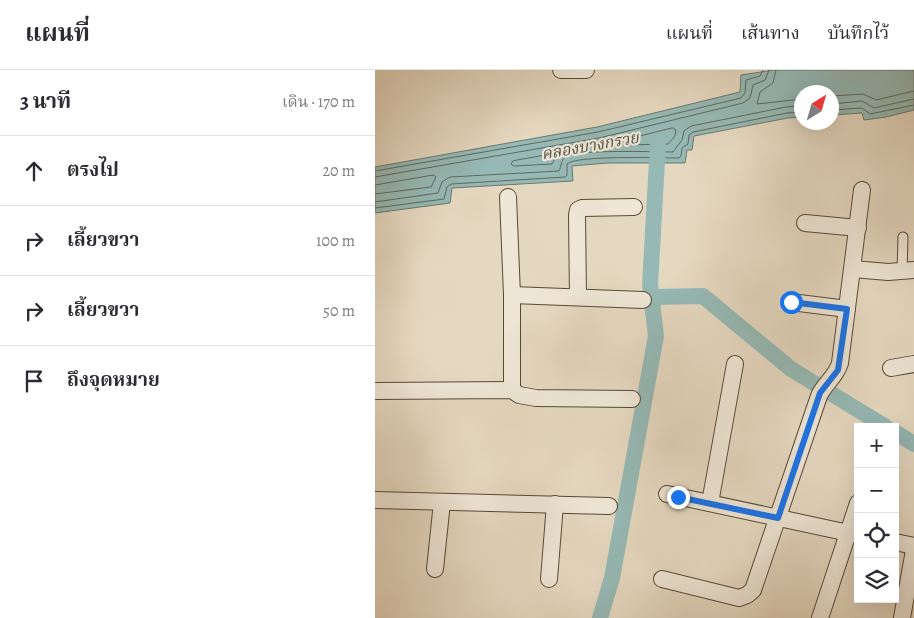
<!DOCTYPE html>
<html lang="th">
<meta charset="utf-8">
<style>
body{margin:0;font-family:Alegreya,"Noto Serif Thai",serif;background:#f7f7f7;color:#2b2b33}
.controls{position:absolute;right:15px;bottom:15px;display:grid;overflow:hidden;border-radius:0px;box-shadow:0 5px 20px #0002}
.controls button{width:45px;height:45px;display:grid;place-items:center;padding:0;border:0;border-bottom:1px solid #e1e1e2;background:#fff;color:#2b2b33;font:25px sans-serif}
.compass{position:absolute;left:419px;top:15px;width:45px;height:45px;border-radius:50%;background:#fff;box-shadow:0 5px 20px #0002;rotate:37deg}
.stop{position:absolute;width:15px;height:15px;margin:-11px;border:4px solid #1a73e8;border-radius:50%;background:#fff}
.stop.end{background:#1a73e8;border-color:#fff;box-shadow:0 1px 5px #0008}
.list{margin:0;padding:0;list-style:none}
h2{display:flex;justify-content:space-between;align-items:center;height:65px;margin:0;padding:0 20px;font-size:21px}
h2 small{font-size:16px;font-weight:400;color:#7c7c81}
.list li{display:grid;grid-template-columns:32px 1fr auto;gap:15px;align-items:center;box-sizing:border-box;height:70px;padding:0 20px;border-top:1px solid #e1e1e2}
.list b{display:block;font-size:19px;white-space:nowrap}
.list em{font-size:16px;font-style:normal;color:#7c7c81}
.icon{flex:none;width:28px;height:28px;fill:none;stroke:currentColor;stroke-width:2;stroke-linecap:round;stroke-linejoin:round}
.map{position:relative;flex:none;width:539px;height:548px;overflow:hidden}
header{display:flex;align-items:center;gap:30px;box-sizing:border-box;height:70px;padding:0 25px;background:#fff;border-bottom:1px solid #e1e1e2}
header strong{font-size:24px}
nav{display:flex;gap:28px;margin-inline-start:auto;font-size:18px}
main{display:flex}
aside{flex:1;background:#fff}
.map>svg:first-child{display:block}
</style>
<header>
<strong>แผนที่</strong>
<nav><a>แผนที่</a><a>เส้นทาง</a><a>บันทึกไว้</a></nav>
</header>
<main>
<aside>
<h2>3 นาที<small>เดิน · 170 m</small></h2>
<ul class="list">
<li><svg class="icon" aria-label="ahead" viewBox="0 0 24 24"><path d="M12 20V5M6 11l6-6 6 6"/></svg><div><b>ตรงไป</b></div><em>20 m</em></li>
<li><svg class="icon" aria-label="right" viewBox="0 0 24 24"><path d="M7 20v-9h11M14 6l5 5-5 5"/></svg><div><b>เลี้ยวขวา</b></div><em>100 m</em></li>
<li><svg class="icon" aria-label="right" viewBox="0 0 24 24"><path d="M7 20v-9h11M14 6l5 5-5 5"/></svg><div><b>เลี้ยวขวา</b></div><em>50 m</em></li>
<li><svg class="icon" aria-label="arrive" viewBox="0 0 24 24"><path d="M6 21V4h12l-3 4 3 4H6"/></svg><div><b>ถึงจุดหมาย</b></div></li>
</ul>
</aside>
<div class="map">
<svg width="539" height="548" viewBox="0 0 539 548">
<rect width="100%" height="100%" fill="#e5d8c0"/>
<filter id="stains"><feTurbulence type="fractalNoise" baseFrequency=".004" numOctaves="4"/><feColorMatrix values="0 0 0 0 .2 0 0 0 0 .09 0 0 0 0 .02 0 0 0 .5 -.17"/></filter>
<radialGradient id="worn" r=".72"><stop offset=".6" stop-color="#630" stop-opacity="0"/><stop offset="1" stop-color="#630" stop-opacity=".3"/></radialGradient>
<path fill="#96b9b5" stroke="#6a7970" d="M 399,0 L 539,0 L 539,40 L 511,47 L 489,50 L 487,43 L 457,45 L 457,22 L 427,22 L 426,47 L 413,48 L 319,66 L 317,80 L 312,80 L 310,93 L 232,93 L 197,96 L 198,111 L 77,118 L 75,133 L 0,143 L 0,97 L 222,57 L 365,22 L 366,5 Z"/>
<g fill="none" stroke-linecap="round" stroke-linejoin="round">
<g stroke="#5f695f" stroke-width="1">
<path d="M 401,0 L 398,13 L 385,22 L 382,34 L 427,29"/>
<path d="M 457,26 L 488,24 L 501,30 L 539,21"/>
<path d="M 457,34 L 487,31 L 499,38 L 539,29"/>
<path d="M 457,40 L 487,38 L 495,44 L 539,35"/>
<path d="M 298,58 L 301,60 L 300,66 L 293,74 L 251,75 L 249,73 L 250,70 Z"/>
<path d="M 178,84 L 181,87 L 177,94 L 139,96 L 136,94 L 138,91 Z"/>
<path d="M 0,101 L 223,62 L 366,28 L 370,23 L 371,10 L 385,6 L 388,0"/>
<path d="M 0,107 L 224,68 L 368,33 L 375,28 L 378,15 L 390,10 L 394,0"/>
<path d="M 0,115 L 58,105 L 61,107 L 56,117 L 0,124"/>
<path d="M 0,132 L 63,123 L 67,112 L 75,107 L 184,101 C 186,97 186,91 190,87 C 200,79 281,82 298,82 L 307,70 L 309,61 L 316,56 L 411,37 L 427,36"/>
<path d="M 0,138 L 69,129 L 72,117 L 76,114 L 190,107 L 192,105 L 192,94 C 200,85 287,88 304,88 L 306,86 L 307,78 L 313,74 L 314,65 L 318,62 L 412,43 L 427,42"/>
</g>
<g stroke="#96b9b5" stroke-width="16">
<path d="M 277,227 L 328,226 L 416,299 L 511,357"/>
<path d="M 520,362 L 539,374"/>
<path d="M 225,548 L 237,508 L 281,266 L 275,215 L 283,73"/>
</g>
<g stroke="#574937" stroke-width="11">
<path id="service" d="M 527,202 L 528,167"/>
</g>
<g stroke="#574937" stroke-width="18">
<g id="minor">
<path d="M 186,0 L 211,0"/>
<path d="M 133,127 L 137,225 L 137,320"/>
<path d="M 430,153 L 483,158"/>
<path d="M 478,199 L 513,202 L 539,200"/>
<path d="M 137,225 L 268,230"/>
<path d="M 203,227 L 202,145 L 203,140 L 207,138 L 259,137"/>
<path d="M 416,232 L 472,239"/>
<path d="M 516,298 L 539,294"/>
<path d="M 0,321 L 137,320 L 144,325 L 161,328 L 257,329"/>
<path d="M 292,424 L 483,465"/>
<path d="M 0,430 L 234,436"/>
<path d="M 335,433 L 360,294"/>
<path d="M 520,472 L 539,476"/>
<path d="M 60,499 L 67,432"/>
<path d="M 174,509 L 180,434"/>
<path d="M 287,509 L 364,528 L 372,525 L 378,520 L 444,326 C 449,314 461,307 465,293 L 487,120"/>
<path d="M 445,548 L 483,433"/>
<path d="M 527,548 L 539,480"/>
</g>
</g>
<use href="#service" stroke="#eee6d6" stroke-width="9"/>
<use href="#minor" stroke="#eee6d6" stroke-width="16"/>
</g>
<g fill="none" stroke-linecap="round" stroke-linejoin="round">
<path stroke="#1a73e8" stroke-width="6" d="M 303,427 L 403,448 L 445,323 L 463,300 L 472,239 L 416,232"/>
</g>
<g text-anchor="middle" stroke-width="4.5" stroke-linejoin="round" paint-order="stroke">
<g font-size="16" font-style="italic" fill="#4e5145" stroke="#eee6d6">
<text transform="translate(215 75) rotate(-10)" y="6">คลองบางกรวย</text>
</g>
</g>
<rect width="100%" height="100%" filter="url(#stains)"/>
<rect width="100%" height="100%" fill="url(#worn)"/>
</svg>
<div class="controls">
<button>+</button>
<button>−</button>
<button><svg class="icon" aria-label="locate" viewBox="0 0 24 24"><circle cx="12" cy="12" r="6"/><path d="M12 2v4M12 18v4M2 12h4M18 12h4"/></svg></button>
<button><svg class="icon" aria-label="layers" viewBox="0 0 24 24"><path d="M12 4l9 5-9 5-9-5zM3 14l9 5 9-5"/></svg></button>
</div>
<svg class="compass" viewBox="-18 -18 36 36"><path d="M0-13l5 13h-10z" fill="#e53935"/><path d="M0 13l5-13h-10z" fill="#7c7c81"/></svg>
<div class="stop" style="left:416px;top:232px"></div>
<div class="stop end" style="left:303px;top:427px"></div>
</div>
</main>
